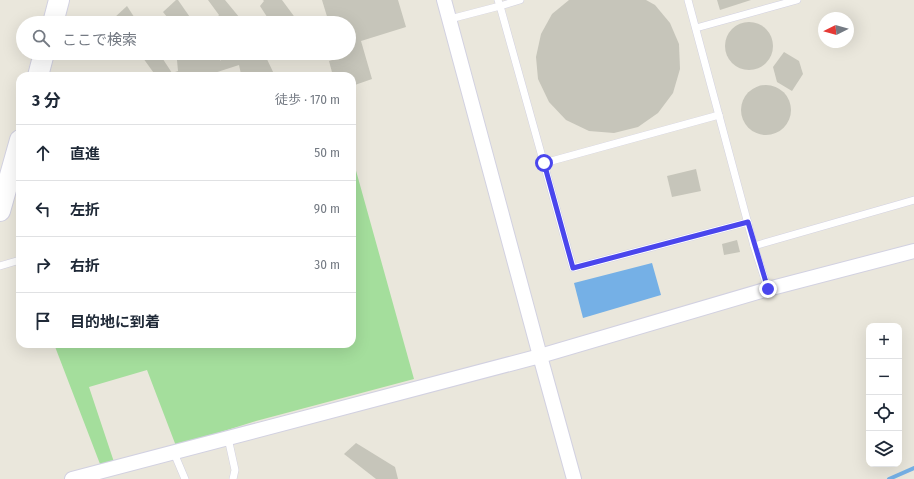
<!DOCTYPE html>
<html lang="ja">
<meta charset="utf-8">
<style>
body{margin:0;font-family:"Fira Sans Condensed","Noto Sans JP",sans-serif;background:#f2f2f3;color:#1f2937}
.controls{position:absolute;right:12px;bottom:12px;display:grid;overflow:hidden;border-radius:8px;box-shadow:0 4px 16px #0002}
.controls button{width:36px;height:36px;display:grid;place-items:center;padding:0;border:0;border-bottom:1px solid #e0e1e3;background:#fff;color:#1f2937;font:20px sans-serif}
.compass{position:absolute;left:818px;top:12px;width:36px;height:36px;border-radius:50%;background:#fff;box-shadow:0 4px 16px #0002;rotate:265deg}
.stop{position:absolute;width:12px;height:12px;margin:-9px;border:3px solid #4a46ed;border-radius:50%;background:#fff}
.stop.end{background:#4a46ed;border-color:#fff;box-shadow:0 1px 4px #0008}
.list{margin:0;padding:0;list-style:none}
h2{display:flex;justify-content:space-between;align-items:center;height:52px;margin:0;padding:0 16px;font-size:17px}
h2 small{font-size:13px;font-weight:400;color:#747a83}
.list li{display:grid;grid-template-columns:26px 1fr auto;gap:12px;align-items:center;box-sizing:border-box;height:56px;padding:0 16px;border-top:1px solid #e0e1e3}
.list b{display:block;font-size:15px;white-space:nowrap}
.list em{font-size:13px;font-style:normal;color:#747a83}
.icon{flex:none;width:22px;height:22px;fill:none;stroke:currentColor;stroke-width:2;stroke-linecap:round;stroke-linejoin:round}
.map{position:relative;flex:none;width:914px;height:479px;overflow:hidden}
.search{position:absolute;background:#fff;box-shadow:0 4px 16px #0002;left:16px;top:16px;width:340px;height:44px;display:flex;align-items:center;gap:10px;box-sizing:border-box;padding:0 14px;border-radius:22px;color:#747a83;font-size:15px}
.panel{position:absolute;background:#fff;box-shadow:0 4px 16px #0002;left:16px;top:72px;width:340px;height:276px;border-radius:12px}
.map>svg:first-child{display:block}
</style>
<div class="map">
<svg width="914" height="479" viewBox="0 0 914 479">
<rect width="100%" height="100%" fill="#eae7dc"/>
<path fill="#a4de9c" d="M 355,167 L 414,379 L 256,421 L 176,446 L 147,370 L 89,387 L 114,462 L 100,464 L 54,344 L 352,344 L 352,168 Z"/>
<path fill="#75b0e6" d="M 652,263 L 661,295 L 583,318 L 574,283 Z"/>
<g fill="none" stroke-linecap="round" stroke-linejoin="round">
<path stroke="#75b0e6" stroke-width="4" d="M 889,479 L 914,468"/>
</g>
<g fill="#c6c5ba">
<path d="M 176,0 L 178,0 L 194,23 L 172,23 L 163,12 Z"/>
<path d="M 208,0 L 225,0 L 244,23 L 218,23 L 215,20 L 219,15 Z"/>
<path d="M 263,0 L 282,0 L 299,23 L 271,23 L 260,6 L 264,1 Z"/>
<path d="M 322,0 L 398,0 L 406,27 L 361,41 L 372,79 L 352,86 L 352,76 L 333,76 L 329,61 L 343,57 L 342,53 L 349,53 L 349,23 L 329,23 Z"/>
<path d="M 569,0 L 646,0 L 655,5 L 670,23 L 679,44 L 680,69 L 673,93 L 658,113 L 638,127 L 614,133 L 589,131 L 566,120 L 549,102 L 538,79 L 536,57 L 541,34 L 552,14 Z"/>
<path d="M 717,0 L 751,0 L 720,10 Z"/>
<path d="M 127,6 L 138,23 L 118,23 L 114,18 Z"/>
<circle cx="749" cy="46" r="24"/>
<path d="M 784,52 L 799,61 L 803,74 L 792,91 L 777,82 L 773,67 Z"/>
<path d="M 134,53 L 159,53 L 172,73 L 178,71 L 177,60 L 183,53 L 214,53 L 221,61 L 221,53 L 232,53 L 233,57 L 237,57 L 237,53 L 264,53 L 275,76 L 238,76 L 241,74 L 239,65 L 205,76 L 156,76 L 143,58 L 138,60 Z"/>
<circle cx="766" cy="110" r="25"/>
<path d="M 696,169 L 701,191 L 672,197 L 667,176 Z"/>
<path d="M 737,240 L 740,252 L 724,255 L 722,244 Z"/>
<path d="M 356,443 L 395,467 L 398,479 L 376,479 L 344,454 Z"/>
</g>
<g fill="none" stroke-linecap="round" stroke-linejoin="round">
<g stroke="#d2d1e1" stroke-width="8">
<g id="service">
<path d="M 498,0 L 500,6 L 520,0"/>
<path d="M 688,0 L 754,246 L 768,289"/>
<path d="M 450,19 L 500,6 L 573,268 L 748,222"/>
<path d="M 696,28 L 797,0"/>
<path d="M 544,163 L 719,115"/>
<path d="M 754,246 L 914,200"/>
<path d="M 0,266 L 20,260"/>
<path d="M 228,438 L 235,470 L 233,479"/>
<path d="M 174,453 L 185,479"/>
</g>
</g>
<g stroke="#d2d1e1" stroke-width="16">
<g id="minor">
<path d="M 444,0 L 540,356 L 768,289 L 914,251"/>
<path d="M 72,479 L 540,356 L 574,479"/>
</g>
</g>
<g stroke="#d2d1e1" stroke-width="22">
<g id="secondary">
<path d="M 53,23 L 59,0"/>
<path d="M 38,76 L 44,53"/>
<path d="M 0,211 L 20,140"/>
</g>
</g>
<use href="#service" stroke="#fff" stroke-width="7"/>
<use href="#minor" stroke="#fff" stroke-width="14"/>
<use href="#secondary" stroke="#fff" stroke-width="20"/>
</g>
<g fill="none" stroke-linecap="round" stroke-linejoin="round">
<path stroke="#4a46ed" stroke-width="5" d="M 544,163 L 573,268 L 748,222 L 768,289"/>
</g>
</svg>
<div class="controls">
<button>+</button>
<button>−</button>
<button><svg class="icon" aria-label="locate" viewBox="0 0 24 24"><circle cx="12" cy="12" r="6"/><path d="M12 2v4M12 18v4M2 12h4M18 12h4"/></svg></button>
<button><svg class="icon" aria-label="layers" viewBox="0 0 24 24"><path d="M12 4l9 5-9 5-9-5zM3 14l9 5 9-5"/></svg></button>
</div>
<svg class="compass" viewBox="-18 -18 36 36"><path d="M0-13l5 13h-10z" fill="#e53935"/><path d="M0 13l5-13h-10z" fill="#747a83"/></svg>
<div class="stop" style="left:544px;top:163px"></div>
<div class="stop end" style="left:768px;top:289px"></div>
<div class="search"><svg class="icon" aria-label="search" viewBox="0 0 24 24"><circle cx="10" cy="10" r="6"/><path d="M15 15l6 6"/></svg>ここで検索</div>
<section class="panel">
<h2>3 分<small>徒歩 · 170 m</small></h2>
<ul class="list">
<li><svg class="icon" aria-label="ahead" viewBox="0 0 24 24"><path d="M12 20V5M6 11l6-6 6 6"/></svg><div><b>直進</b></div><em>50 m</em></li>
<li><svg class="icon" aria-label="left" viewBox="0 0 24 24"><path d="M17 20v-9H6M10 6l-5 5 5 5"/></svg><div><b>左折</b></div><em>90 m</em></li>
<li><svg class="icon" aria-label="right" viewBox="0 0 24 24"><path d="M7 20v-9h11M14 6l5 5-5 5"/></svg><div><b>右折</b></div><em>30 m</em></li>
<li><svg class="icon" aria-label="arrive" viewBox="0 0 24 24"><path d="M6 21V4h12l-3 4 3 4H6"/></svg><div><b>目的地に到着</b></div></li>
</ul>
</section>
</div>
